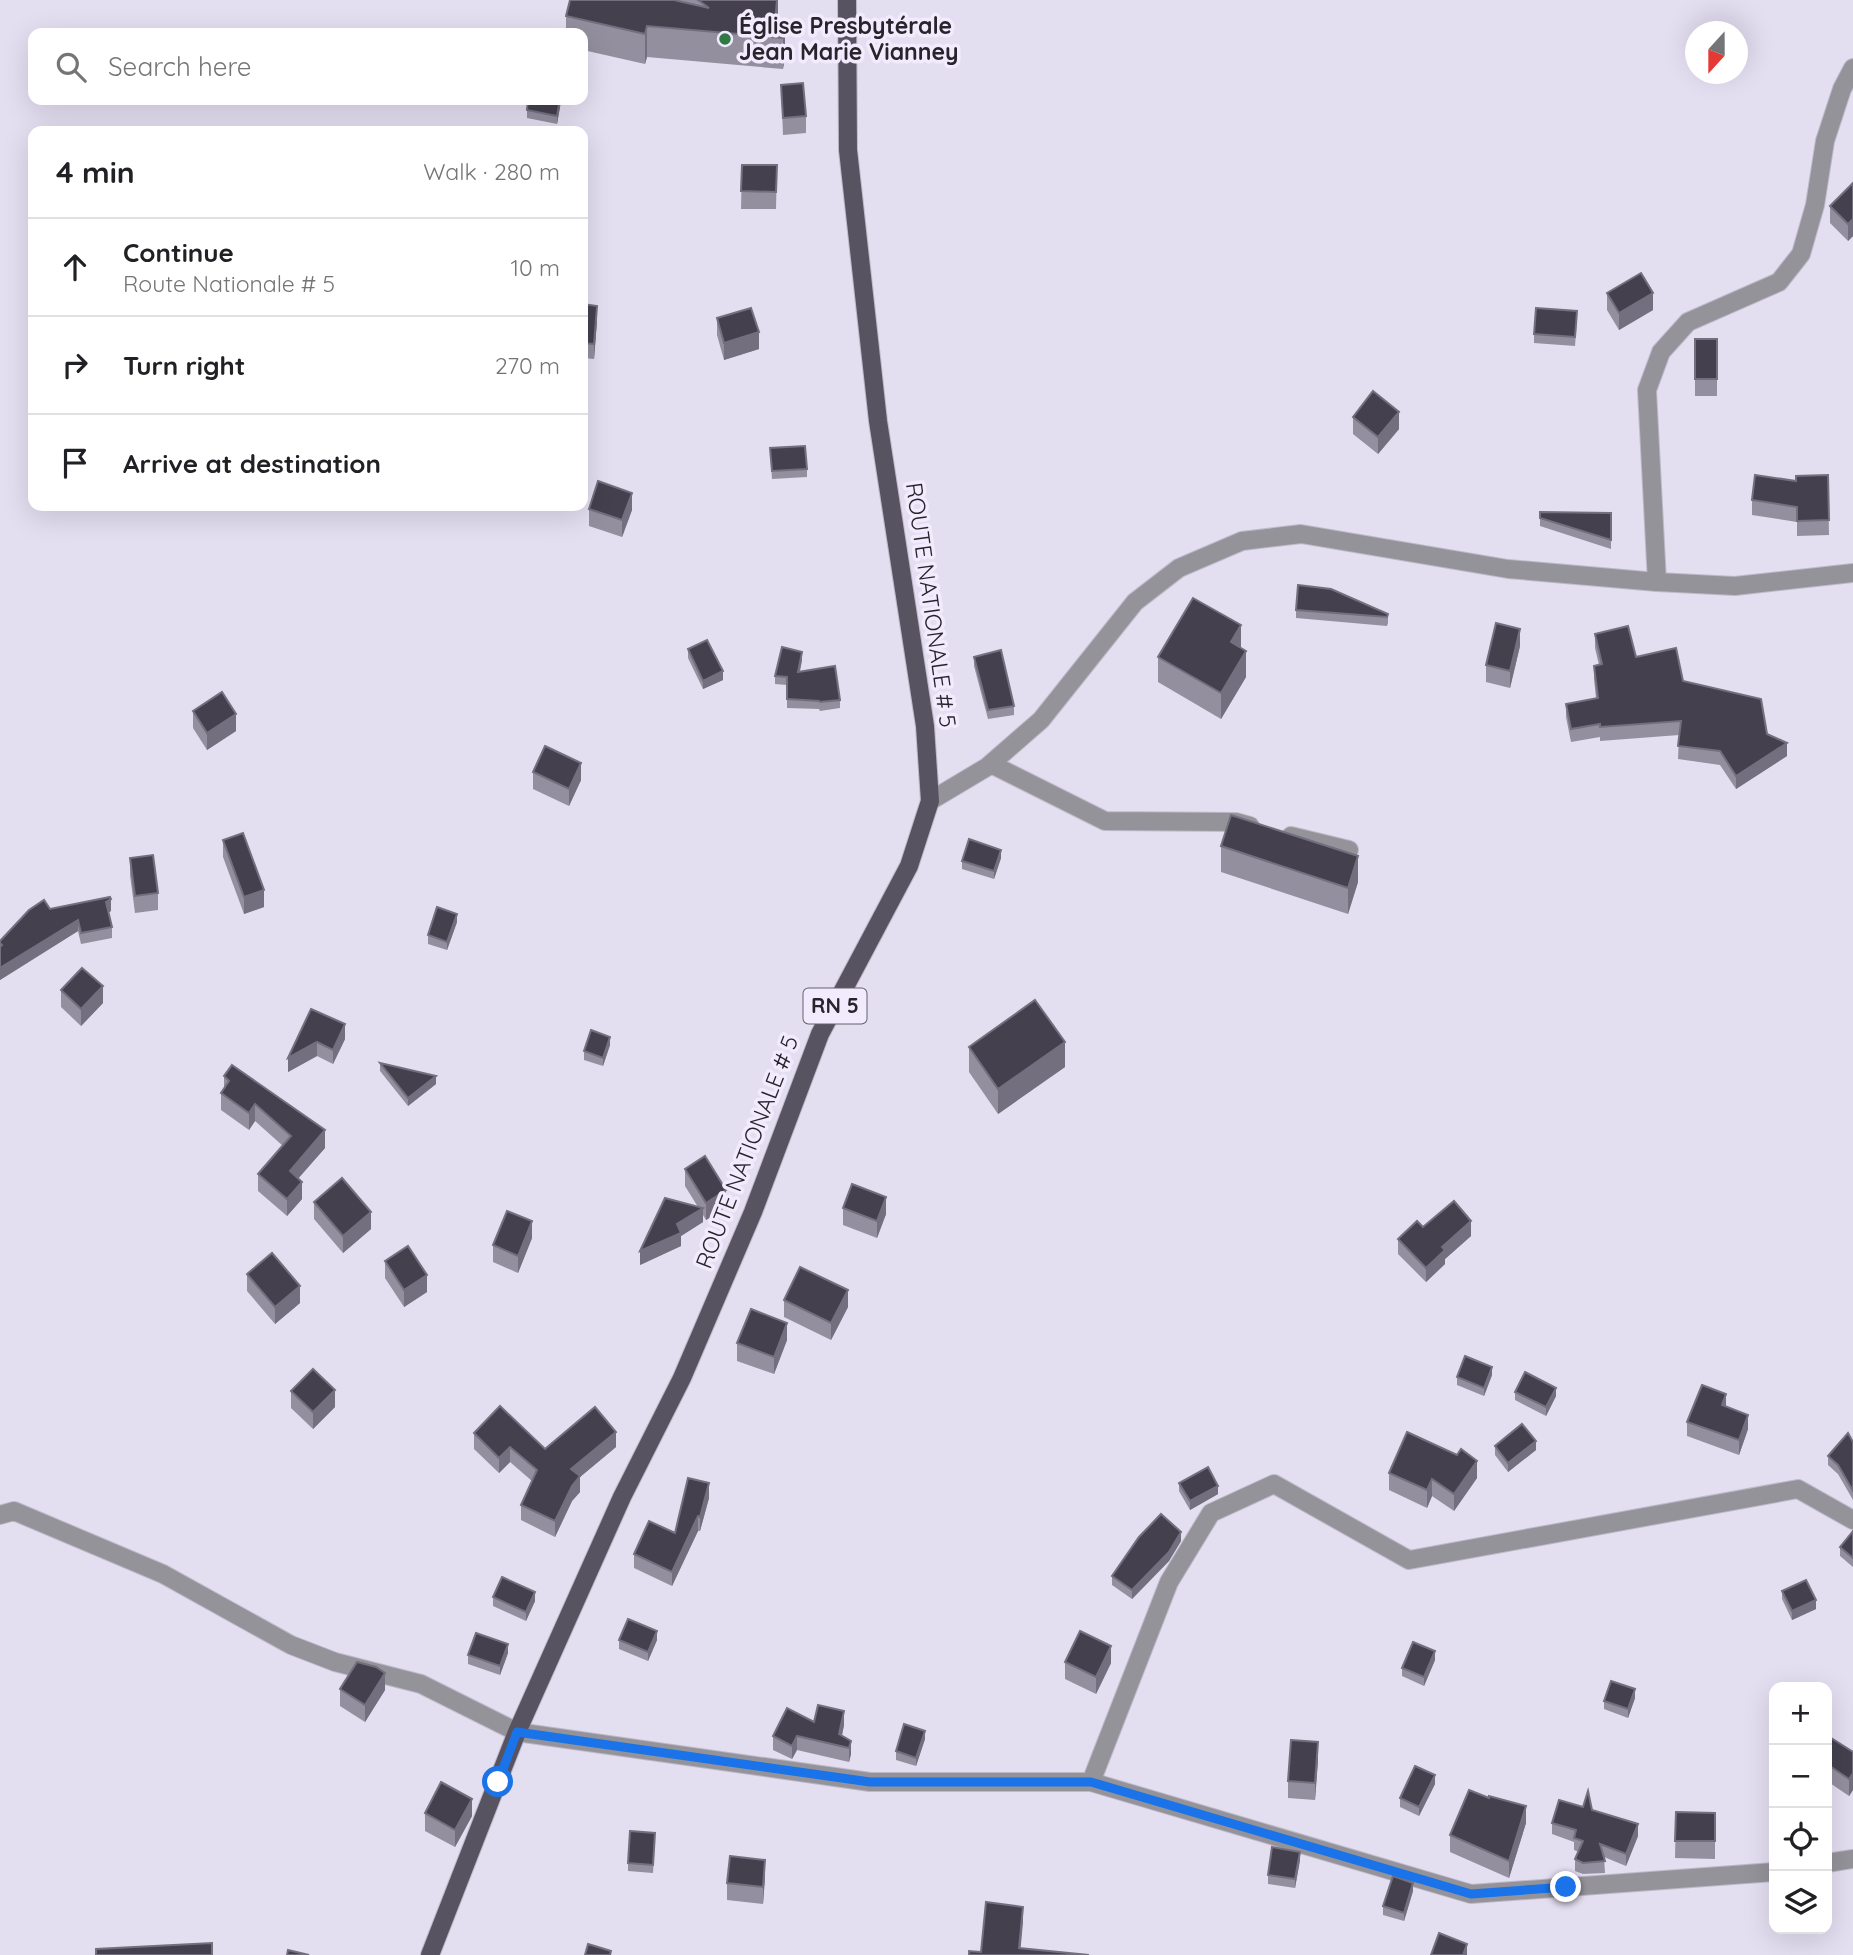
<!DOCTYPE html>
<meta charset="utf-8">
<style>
body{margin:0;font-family:Quicksand,sans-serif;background:#f2f2f2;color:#202124}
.controls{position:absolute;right:21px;bottom:21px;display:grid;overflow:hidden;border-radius:14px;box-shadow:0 7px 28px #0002}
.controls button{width:63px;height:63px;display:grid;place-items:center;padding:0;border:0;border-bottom:2px solid #e0e0e0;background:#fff;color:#202124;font:35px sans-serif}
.compass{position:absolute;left:1685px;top:21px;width:63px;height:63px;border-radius:50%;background:#fff;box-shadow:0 7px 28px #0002;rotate:201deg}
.stop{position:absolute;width:21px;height:21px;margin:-16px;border:5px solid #1a73e8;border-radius:50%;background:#fff}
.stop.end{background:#1a73e8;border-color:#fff;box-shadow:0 2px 7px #0008}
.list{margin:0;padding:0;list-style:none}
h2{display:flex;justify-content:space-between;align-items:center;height:91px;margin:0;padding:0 28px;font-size:30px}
h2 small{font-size:23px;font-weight:400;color:#757577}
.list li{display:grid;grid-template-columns:46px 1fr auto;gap:21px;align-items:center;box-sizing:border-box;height:98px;padding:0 28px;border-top:2px solid #e0e0e0}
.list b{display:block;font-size:26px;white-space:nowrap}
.list p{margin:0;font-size:23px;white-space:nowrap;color:#757577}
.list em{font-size:23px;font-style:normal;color:#757577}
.icon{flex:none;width:38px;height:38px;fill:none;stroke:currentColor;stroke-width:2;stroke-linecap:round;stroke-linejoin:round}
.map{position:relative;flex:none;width:1853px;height:1955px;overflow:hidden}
.search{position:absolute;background:#fff;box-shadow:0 7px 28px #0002;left:28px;top:28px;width:560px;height:77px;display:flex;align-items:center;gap:18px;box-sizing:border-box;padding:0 24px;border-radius:14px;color:#757577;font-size:26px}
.panel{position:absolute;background:#fff;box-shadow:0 7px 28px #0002;left:28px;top:126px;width:560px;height:385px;border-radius:14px}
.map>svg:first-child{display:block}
</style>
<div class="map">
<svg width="1853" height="1955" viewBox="0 0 1853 1955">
<rect width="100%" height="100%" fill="#e3def0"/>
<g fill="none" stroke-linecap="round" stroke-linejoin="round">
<g stroke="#bdb9c9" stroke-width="20">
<g id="minor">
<path d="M 1657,582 L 1647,390 L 1661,352 L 1688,322 L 1779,282 L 1801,254 L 1815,205 L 1825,141 L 1842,89 L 1853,68"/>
<path d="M 991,764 L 1105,821 L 1236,822 L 1250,826"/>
<path d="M 930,801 L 987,767 L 1041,720 L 1135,602 L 1179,568 L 1242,541 L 1301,534 L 1508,569 L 1657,582 L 1735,586 L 1853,573"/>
<path d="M 1291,836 L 1349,850"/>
<path d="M 0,1515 L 14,1511 L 163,1574 L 291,1645 L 335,1662 L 421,1684 L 517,1732 L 870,1782 L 1091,1782 L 1471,1894 L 1774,1872"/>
<path d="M 1091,1782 L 1169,1582 L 1211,1513 L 1274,1484 L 1409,1560 L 1798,1489 L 1853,1520"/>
<path d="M 1827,1863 L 1853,1859"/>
</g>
</g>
<g stroke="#bdb9c9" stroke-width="20">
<path id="major" d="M 430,1955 L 517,1732 L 622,1497 L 682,1378 L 753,1212 L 820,1034 L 909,866 L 930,801 L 925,726 L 878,421 L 848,150 L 847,0"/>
</g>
<use href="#minor" stroke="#95939a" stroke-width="18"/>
<use href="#major" stroke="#575360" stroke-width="18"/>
</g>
<g fill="#948f9f">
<path d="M 570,0 L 778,0 L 777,23 L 785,25 L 785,56 L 783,69 L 647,57 L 645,64 L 583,50 L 583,33 L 566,33 L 566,16 Z"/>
<path d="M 781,85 L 806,116 L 806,133 L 783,135 Z"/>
<path d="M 561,100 L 557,124 L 527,118 L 527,110 Z"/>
<path d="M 742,165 L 777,165 L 776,209 L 741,209 Z"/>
<path d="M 1853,183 L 1853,236 L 1848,241 L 1830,223 L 1830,206 Z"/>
<path d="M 1607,293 L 1653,310 L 1619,330 L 1607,310 Z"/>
<path d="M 583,304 L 597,321 L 594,359 L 583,358 Z"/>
<path d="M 717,318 L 759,349 L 724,360 L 717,335 Z"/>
<path d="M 1577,320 L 1575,346 L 1534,343 L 1534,334 Z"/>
<rect x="1695" y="339" width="22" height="57"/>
<path d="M 1353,417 L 1399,429 L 1378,454 L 1353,434 Z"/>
<path d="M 770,448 L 807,469 L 807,477 L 772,479 Z"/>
<path d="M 1828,475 L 1829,535 L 1797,536 L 1797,522 L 1752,515 L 1752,500 Z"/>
<path d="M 589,509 L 632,510 L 622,537 L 589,526 Z"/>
<path d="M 1611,513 L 1611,549 L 1540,526 L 1540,518 Z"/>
<path d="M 1296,610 L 1388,614 L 1388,623 L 1387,626 L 1296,618 Z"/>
<path d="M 1595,634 L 1683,681 L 1767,734 L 1787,756 L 1736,789 L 1720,765 L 1678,759 L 1679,735 L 1600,741 L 1600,737 L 1571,742 L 1566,717 L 1566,704 L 1596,698 L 1594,679 L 1594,666 L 1599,665 L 1595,648 Z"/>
<path d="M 1520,646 L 1510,688 L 1486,682 L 1486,665 Z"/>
<path d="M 1241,648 L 1246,677 L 1221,719 L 1158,682 L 1158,657 Z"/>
<path d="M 688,649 L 723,680 L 703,689 L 688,658 Z"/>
<path d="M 974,657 L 1014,706 L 1014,715 L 988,719 L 974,666 Z"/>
<path d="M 802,660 L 800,671 L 840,700 L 840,708 L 820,711 L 819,709 L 787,708 L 787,685 L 775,684 L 775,676 Z"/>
<path d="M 193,711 L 236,731 L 207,750 L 193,728 Z"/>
<path d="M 533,772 L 581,780 L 569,806 L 533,789 Z"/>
<path d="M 223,840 L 264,907 L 244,914 L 223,857 Z"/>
<path d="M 1221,846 L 1358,882 L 1348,914 L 1221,872 Z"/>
<path d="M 130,858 L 158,893 L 158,910 L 135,913 L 130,875 Z"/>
<path d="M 1001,858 L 994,879 L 962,869 L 962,861 Z"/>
<path d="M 50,909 L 111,911 L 109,912 L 112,927 L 112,938 L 81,944 L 78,931 L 0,980 L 0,941 Z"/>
<path d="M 457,922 L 447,950 L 428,944 L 428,935 Z"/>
<path d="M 61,990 L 103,1003 L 81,1026 L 61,1007 Z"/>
<path d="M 311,1009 L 345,1039 L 333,1064 L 317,1056 L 288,1072 Z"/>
<path d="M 610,1045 L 603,1066 L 584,1060 L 584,1051 Z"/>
<path d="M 969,1047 L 1065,1067 L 998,1114 L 969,1072 Z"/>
<path d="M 380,1063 L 436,1084 L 408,1106 L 380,1071 Z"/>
<path d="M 224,1076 L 325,1148 L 298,1178 L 302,1199 L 287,1216 L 258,1191 L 258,1174 L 283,1146 L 255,1121 L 249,1130 L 221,1110 L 221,1093 L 224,1089 Z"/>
<path d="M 685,1169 L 726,1207 L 706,1220 L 703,1215 L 703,1222 L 681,1236 L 681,1246 L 640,1265 L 698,1207 L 685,1186 Z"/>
<path d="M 314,1202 L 371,1229 L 343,1253 L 314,1219 Z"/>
<path d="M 843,1208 L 886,1214 L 877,1238 L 843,1225 Z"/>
<path d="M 1423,1227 L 1471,1236 L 1445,1259 L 1445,1264 L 1426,1282 L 1398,1254 L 1398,1239 Z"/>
<path d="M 532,1238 L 518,1273 L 493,1262 L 493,1245 Z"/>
<path d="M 385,1261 L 427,1292 L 404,1307 L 385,1278 Z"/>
<path d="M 247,1274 L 300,1303 L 275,1324 L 247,1291 Z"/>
<path d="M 784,1300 L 848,1307 L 831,1340 L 784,1317 Z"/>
<path d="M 787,1340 L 774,1374 L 737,1361 L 737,1343 Z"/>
<path d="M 1492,1375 L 1484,1396 L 1457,1385 L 1457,1377 Z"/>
<path d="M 291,1391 L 335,1407 L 313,1429 L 291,1408 Z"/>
<path d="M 1515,1392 L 1556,1396 L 1546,1416 L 1515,1400 Z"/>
<path d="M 1687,1422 L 1748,1429 L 1739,1455 L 1687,1436 Z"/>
<path d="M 474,1433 L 545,1449 L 616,1447 L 580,1477 L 580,1492 L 572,1501 L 555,1537 L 521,1520 L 521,1505 L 532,1481 L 510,1462 L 499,1473 L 474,1449 Z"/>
<path d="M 1853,1442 L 1853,1500 L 1838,1474 L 1828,1465 L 1828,1456 Z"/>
<path d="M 1495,1446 L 1536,1450 L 1508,1472 L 1495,1455 Z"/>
<path d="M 1457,1455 L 1477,1478 L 1454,1511 L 1432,1496 L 1427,1508 L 1389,1490 L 1389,1473 Z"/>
<path d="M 1179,1483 L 1218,1494 L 1190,1510 L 1179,1491 Z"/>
<path d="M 709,1498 L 700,1531 L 698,1531 L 672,1586 L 634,1568 L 634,1554 L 675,1533 Z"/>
<path d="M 1853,1531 L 1853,1567 L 1840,1556 L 1840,1547 Z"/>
<path d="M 1181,1541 L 1169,1561 L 1132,1599 L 1112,1585 L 1112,1576 Z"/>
<path d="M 1782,1591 L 1816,1609 L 1792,1620 L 1782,1599 Z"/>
<path d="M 493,1597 L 535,1601 L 526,1621 L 493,1606 Z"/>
<path d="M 619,1640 L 657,1640 L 648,1661 L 619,1649 Z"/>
<path d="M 508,1653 L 500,1675 L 468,1664 L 468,1655 Z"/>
<path d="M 1435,1660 L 1424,1686 L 1402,1676 L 1402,1668 Z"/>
<path d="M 1065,1662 L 1111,1663 L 1096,1694 L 1065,1679 Z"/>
<path d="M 340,1689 L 385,1690 L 365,1722 L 340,1706 Z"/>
<path d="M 1635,1698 L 1628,1718 L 1604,1709 L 1604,1701 Z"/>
<path d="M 844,1725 L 842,1736 L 851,1741 L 851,1754 L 849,1762 L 797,1750 L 792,1759 L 773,1750 L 773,1736 Z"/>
<path d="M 1827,1738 L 1853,1752 L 1853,1790 L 1849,1796 L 1827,1781 Z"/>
<path d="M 925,1739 L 916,1766 L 896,1760 L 896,1751 Z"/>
<path d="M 1318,1760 L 1315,1800 L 1288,1798 L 1288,1781 Z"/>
<path d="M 1435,1784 L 1419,1816 L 1400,1807 L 1400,1798 Z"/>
<path d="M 1592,1810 L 1638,1836 L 1626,1866 L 1604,1857 L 1605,1873 L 1583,1874 L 1575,1871 L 1575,1859 L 1579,1852 L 1574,1850 L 1574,1842 L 1552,1834 L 1552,1823 Z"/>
<path d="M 1676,1812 L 1715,1813 L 1715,1859 L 1675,1858 Z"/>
<path d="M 425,1813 L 472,1816 L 455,1847 L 425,1831 Z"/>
<path d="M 1526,1823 L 1509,1878 L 1450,1852 L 1450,1835 Z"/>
<path d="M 655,1841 L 653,1873 L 628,1871 L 628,1863 Z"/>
<path d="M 1300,1860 L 1295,1888 L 1268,1884 L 1268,1875 Z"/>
<path d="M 765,1877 L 763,1904 L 727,1900 L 727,1883 Z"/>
<path d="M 1413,1891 L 1404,1921 L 1383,1915 L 1383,1906 Z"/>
</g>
<g fill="#746f7f">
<path d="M 777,0 L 778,0 L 778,19 L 776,38 L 775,23 Z"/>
<path d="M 785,25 L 785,56 L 783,69 L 783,38 Z"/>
<path d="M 647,26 L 647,57 L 645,64 L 645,34 Z"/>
<path d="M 560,100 L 561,100 L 561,102 L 557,124 L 557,116 Z"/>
<path d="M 1853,219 L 1853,236 L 1848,241 L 1848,224 Z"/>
<path d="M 1653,293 L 1653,310 L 1619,330 L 1619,313 Z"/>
<path d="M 597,306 L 597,321 L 594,359 L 594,344 Z"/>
<path d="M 759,332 L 759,349 L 724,360 L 724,343 Z"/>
<path d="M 1399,412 L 1399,429 L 1378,454 L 1378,437 Z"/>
<path d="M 632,493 L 632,510 L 622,537 L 622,520 Z"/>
<path d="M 1241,625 L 1241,651 L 1231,642 Z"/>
<path d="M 1520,629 L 1520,646 L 1510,688 L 1510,671 Z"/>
<path d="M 1246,651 L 1246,677 L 1221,719 L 1221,693 Z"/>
<path d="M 802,652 L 802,660 L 798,680 L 798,672 Z"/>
<path d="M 723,671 L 723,680 L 703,689 L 703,681 Z"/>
<path d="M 236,714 L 236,731 L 207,750 L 207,733 Z"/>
<path d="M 1787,743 L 1787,756 L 1736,789 L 1736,776 Z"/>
<path d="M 581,763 L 581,780 L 569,806 L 569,789 Z"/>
<path d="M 1001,850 L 1001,858 L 994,879 L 994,871 Z"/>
<path d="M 1358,856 L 1358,882 L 1348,914 L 1348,888 Z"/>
<path d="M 264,890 L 264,907 L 244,914 L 244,897 Z"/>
<path d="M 111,899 L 111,911 L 106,914 L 106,902 Z"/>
<path d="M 457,914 L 457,922 L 447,950 L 447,942 Z"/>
<path d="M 78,920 L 78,931 L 0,980 L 0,968 Z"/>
<path d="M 103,986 L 103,1003 L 81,1026 L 81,1009 Z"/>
<path d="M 345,1024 L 345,1039 L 333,1064 L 333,1050 Z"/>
<path d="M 610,1037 L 610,1045 L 603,1066 L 603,1058 Z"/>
<path d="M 317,1042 L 317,1056 L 288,1072 L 288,1058 Z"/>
<path d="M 1065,1042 L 1065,1067 L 998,1114 L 998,1089 Z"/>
<path d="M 436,1076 L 436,1084 L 408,1106 L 408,1098 Z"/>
<path d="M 255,1104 L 255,1121 L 249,1130 L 249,1113 Z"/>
<path d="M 325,1130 L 325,1148 L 290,1188 L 290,1171 Z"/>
<path d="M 302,1182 L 302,1199 L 287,1216 L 287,1199 Z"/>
<path d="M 726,1190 L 726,1207 L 706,1220 L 706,1203 Z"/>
<path d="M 886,1197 L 886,1214 L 877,1238 L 877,1221 Z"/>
<path d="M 703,1208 L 703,1222 L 681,1236 L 681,1246 L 640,1265 L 640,1251 L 677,1224 Z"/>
<path d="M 371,1212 L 371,1229 L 343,1253 L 343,1236 Z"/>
<path d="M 532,1221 L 532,1238 L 518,1273 L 518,1256 Z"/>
<path d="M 1471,1221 L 1471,1236 L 1445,1259 L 1445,1264 L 1426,1282 L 1426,1268 L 1442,1247 Z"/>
<path d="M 427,1275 L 427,1292 L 404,1307 L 404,1290 Z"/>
<path d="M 300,1286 L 300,1303 L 275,1324 L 275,1307 Z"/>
<path d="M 848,1290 L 848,1307 L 831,1340 L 831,1323 Z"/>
<path d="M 787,1323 L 787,1340 L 774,1374 L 774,1357 Z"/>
<path d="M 1492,1367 L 1492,1375 L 1484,1396 L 1484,1388 Z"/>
<path d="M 1556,1388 L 1556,1396 L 1546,1416 L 1546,1407 Z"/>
<path d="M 335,1390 L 335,1407 L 313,1429 L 313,1412 Z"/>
<path d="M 1726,1394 L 1726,1408 L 1722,1405 Z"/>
<path d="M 1748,1415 L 1748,1429 L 1739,1455 L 1739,1440 Z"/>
<path d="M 616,1432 L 616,1447 L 580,1477 L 580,1492 L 572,1501 L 555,1537 L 555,1521 L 571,1469 Z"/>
<path d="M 1536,1441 L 1536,1450 L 1508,1472 L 1508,1463 Z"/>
<path d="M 510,1447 L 510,1462 L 499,1473 L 499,1458 Z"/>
<path d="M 1477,1461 L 1477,1478 L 1454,1511 L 1454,1494 Z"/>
<path d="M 1432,1479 L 1432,1496 L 1427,1508 L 1427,1490 Z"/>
<path d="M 709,1483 L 709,1498 L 700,1531 L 700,1517 Z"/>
<path d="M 1218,1486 L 1218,1494 L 1190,1510 L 1190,1501 Z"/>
<path d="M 698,1516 L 698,1531 L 672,1586 L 672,1572 Z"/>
<path d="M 1181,1532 L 1181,1541 L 1169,1561 L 1132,1599 L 1132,1590 Z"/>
<path d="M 535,1592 L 535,1601 L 526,1621 L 526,1612 Z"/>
<path d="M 1816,1600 L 1816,1609 L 1792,1620 L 1792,1611 Z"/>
<path d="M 657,1631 L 657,1640 L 648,1661 L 648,1652 Z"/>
<path d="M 508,1644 L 508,1653 L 500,1675 L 500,1666 Z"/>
<path d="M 1111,1646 L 1111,1663 L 1096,1694 L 1096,1677 Z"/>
<path d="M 1435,1651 L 1435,1660 L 1424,1686 L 1424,1677 Z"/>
<path d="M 385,1673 L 385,1690 L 365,1722 L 365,1705 Z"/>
<path d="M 1635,1689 L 1635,1698 L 1628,1718 L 1628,1709 Z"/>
<path d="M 844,1711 L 844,1725 L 839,1748 L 839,1734 Z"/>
<path d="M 925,1731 L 925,1739 L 916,1766 L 916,1758 Z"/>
<path d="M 797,1736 L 797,1750 L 792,1759 L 792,1746 Z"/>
<path d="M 851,1741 L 851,1754 L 849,1762 L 849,1748 Z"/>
<path d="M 1318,1742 L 1318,1760 L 1315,1800 L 1315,1783 Z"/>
<path d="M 1853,1773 L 1853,1790 L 1849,1796 L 1849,1779 Z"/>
<path d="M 1435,1775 L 1435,1784 L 1419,1816 L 1419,1807 Z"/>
<path d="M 472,1799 L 472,1816 L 455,1847 L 455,1830 Z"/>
<path d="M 1526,1806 L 1526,1823 L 1509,1878 L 1509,1861 Z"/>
<path d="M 1638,1824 L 1638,1836 L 1626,1866 L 1626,1854 Z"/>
<path d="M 1300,1852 L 1300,1860 L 1295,1888 L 1295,1879 Z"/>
<path d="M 765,1860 L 765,1877 L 763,1904 L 763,1887 Z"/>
<path d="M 1413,1883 L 1413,1891 L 1404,1921 L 1404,1913 Z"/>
<path d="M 1023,1907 L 1023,1922 L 1020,1955 L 1019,1948 Z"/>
<path d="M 1467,1944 L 1467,1955 L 1463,1955 Z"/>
</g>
<g fill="#44404e" stroke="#746f7f" stroke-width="2">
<path d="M 570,0 L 674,0 L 709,8 L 698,0 L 777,0 L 775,23 L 785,25 L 783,38 L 647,26 L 645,34 L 566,16 Z"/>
<path d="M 803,83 L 806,116 L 783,118 L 781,85 Z"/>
<path d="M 528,100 L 560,100 L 557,116 L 527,110 Z"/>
<path d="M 742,165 L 777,165 L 776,192 L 741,191 Z"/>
<path d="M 1853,183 L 1853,219 L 1848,224 L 1830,206 Z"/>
<path d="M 1641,273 L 1653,293 L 1619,313 L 1607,293 Z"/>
<path d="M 583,304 L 597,306 L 594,344 L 583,343 Z"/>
<path d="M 751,308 L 759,332 L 724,343 L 717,318 Z"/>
<path d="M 1536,308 L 1577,311 L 1575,337 L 1534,334 Z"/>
<rect x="1695" y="339" width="22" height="40"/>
<path d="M 1373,391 L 1399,412 L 1378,437 L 1353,417 Z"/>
<path d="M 805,446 L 807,469 L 772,471 L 770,448 Z"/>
<path d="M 1755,475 L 1796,481 L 1796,476 L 1828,475 L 1829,520 L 1797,521 L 1797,507 L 1752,500 Z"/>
<path d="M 598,481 L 632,493 L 622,520 L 589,509 Z"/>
<path d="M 1540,512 L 1611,513 L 1611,540 L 1540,518 Z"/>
<path d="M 1298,585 L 1331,589 L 1388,614 L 1387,617 L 1296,610 Z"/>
<path d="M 1193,598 L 1241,625 L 1231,642 L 1246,651 L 1221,693 L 1158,657 Z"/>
<path d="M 1496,623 L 1520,629 L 1510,671 L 1486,665 Z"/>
<path d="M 1628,626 L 1636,657 L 1676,648 L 1683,681 L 1761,699 L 1767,734 L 1787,743 L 1736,776 L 1720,751 L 1678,746 L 1681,721 L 1600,727 L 1600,724 L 1571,729 L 1566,704 L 1598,698 L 1594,666 L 1602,664 L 1595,634 Z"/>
<path d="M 707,640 L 723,671 L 703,681 L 688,649 Z"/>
<path d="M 782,647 L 802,652 L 798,672 L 835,666 L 840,700 L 820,702 L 819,701 L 787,699 L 787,677 L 775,676 Z"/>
<path d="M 1001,650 L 1014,706 L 988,710 L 974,657 Z"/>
<path d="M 222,692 L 236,714 L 207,733 L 193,711 Z"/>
<path d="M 545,746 L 581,763 L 569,789 L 533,772 Z"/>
<path d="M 1231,815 L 1358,856 L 1348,888 L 1221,846 Z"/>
<path d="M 243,833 L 264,890 L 244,897 L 223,840 Z"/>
<path d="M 969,839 L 1001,850 L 994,871 L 962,861 Z"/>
<path d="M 153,855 L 158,893 L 135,896 L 130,858 Z"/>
<path d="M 110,897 L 111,899 L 106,902 L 112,927 L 81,933 L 78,920 L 0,968 L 0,947 L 2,945 L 0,943 L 0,941 L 29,910 L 44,900 L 50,909 Z"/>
<path d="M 437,907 L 457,914 L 447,942 L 428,935 Z"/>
<path d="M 82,968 L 103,986 L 81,1009 L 61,990 Z"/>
<path d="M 1035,1000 L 1065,1042 L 998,1089 L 969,1047 Z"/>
<path d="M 311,1009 L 345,1024 L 333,1050 L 317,1042 L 288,1058 Z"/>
<path d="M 591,1030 L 610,1037 L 603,1058 L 584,1051 Z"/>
<path d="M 380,1063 L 436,1076 L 408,1098 Z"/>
<path d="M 232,1065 L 325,1130 L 290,1171 L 302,1182 L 287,1199 L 258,1174 L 291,1136 L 255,1104 L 249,1113 L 221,1093 L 229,1081 L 224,1076 Z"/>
<path d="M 705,1156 L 726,1190 L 706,1203 L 685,1169 Z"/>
<path d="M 342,1178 L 371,1212 L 343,1236 L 314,1202 Z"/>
<path d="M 852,1184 L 886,1197 L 877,1221 L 843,1208 Z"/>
<path d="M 665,1198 L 703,1208 L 677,1224 L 681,1233 L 640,1251 Z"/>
<path d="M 1454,1201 L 1471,1221 L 1442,1247 L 1445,1250 L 1426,1268 L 1398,1239 L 1417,1221 L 1423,1227 Z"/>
<path d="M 507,1211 L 532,1221 L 518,1256 L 493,1245 Z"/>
<path d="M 408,1246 L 427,1275 L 404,1290 L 385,1261 Z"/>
<path d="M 272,1253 L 300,1286 L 275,1307 L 247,1274 Z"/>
<path d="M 800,1267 L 848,1290 L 831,1323 L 784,1300 Z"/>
<path d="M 751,1309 L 787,1323 L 774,1357 L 737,1343 Z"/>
<path d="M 1465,1356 L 1492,1367 L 1484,1388 L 1457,1377 Z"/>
<path d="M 313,1369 L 335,1390 L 313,1412 L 291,1391 Z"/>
<path d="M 1525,1372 L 1556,1388 L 1546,1407 L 1515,1392 Z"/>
<path d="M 1702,1385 L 1726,1394 L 1722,1405 L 1748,1415 L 1739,1440 L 1687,1422 Z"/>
<path d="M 500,1406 L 545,1449 L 595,1407 L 616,1432 L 571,1469 L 580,1476 L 572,1486 L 555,1521 L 521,1505 L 537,1470 L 510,1447 L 499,1458 L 474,1433 Z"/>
<path d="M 1522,1424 L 1536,1441 L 1508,1463 L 1495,1446 Z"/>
<path d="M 1407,1432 L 1457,1455 L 1461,1449 L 1477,1461 L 1454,1494 L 1432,1479 L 1427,1490 L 1389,1473 Z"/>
<path d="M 1848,1433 L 1853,1442 L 1853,1491 L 1838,1465 L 1828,1456 Z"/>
<path d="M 1208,1467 L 1218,1486 L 1190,1501 L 1179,1483 Z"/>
<path d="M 688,1478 L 709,1483 L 700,1517 L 698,1516 L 672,1572 L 634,1554 L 649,1521 L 675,1533 Z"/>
<path d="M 1161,1514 L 1181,1532 L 1169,1552 L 1132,1590 L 1112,1576 L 1139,1537 Z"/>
<path d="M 1853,1531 L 1853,1558 L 1840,1547 Z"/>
<path d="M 502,1577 L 535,1592 L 526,1612 L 493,1597 Z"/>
<path d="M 1806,1580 L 1816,1600 L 1792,1611 L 1782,1591 Z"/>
<path d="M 628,1619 L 657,1631 L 648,1652 L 619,1640 Z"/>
<path d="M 1080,1631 L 1111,1646 L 1096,1677 L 1065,1662 Z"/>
<path d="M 476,1633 L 508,1644 L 500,1666 L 468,1655 Z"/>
<path d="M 1413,1642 L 1435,1651 L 1424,1677 L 1402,1668 Z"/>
<path d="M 357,1662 L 376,1667 L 385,1673 L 365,1705 L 340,1689 Z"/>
<path d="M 1611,1681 L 1635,1689 L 1628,1709 L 1604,1701 Z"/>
<path d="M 818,1705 L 844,1711 L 839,1734 L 851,1741 L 849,1748 L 797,1736 L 792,1746 L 773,1736 L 787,1708 L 814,1722 Z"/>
<path d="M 904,1724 L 925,1731 L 916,1758 L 896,1751 Z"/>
<path d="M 1828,1736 L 1853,1752 L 1853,1773 L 1849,1779 L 1827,1764 L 1827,1738 Z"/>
<path d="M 1291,1740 L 1318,1742 L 1315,1783 L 1288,1781 Z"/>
<path d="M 1415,1766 L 1435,1775 L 1419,1807 L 1400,1798 Z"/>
<path d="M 441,1782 L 472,1799 L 455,1830 L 425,1813 Z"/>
<path d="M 1469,1790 L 1489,1798 L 1489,1796 L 1526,1806 L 1509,1861 L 1450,1835 Z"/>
<path d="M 1588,1791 L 1592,1810 L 1638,1824 L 1626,1854 L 1600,1844 L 1605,1861 L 1583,1863 L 1575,1859 L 1583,1841 L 1574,1838 L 1576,1830 L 1552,1823 L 1559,1800 L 1583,1807 Z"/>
<path d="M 1676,1812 L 1715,1813 L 1715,1841 L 1675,1841 Z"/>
<path d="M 630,1831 L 655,1833 L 653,1865 L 628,1863 Z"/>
<path d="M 1272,1847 L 1300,1852 L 1295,1879 L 1268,1875 Z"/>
<path d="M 730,1856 L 765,1860 L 763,1887 L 727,1883 Z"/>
<path d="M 1393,1876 L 1413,1883 L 1404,1913 L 1383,1906 Z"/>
<path d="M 986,1902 L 1023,1907 L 1019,1948 L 1089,1955 L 969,1955 L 969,1951 L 981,1952 Z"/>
<path d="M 1439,1933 L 1467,1944 L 1463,1955 L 1431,1955 Z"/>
<path d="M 212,1943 L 212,1955 L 96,1955 L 96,1949 Z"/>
<path d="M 588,1944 L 611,1951 L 610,1955 L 585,1955 Z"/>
<path d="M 288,1950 L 309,1955 L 287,1955 Z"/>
</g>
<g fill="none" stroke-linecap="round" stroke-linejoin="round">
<path stroke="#1a73e8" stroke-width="9" d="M 498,1782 L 517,1732 L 870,1782 L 1091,1782 L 1471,1894 L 1566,1887"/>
</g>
<circle fill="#307845" stroke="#f1ebfd" stroke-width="2.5" cx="725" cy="39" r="7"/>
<g text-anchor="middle" stroke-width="7" stroke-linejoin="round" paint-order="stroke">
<rect fill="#f1ebfd" stroke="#64606a" stroke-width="2" x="803.5" y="988.5" width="63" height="35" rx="5"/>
<g font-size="21" font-weight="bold" fill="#27242b">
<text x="835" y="1013">RN 5</text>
</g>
<g font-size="23" font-weight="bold" fill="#27242b" stroke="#f1ebfd" text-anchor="start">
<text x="739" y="34">Église Presbytérale<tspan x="739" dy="26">Jean Marie Vianney</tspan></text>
</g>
<g font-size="23" fill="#27242b" stroke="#f1ebfd">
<text transform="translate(931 605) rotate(82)" y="8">ROUTE NATIONALE # 5</text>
<text transform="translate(747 1152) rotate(-69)" y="8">ROUTE NATIONALE # 5</text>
</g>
</g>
</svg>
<div class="controls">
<button>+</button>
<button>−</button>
<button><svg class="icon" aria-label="locate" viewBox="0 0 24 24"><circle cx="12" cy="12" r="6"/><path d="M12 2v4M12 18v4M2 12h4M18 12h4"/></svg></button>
<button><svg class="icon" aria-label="layers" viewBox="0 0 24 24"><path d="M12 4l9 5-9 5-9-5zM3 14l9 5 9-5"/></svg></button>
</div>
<svg class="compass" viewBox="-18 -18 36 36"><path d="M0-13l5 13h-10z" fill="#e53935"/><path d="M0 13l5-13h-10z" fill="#757577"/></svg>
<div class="stop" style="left:498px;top:1782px"></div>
<div class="stop end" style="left:1566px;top:1887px"></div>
<div class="search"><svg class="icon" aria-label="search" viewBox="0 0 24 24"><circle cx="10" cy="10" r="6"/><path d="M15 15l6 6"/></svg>Search here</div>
<section class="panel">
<h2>4 min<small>Walk · 280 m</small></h2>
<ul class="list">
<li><svg class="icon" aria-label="ahead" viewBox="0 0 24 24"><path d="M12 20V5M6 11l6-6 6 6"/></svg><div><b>Continue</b><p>Route Nationale # 5</p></div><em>10 m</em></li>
<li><svg class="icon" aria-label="right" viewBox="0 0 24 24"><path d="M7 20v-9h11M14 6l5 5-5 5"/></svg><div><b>Turn right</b></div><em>270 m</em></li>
<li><svg class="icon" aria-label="arrive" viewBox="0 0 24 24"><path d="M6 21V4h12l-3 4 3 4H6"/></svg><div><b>Arrive at destination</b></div></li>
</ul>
</section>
</div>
